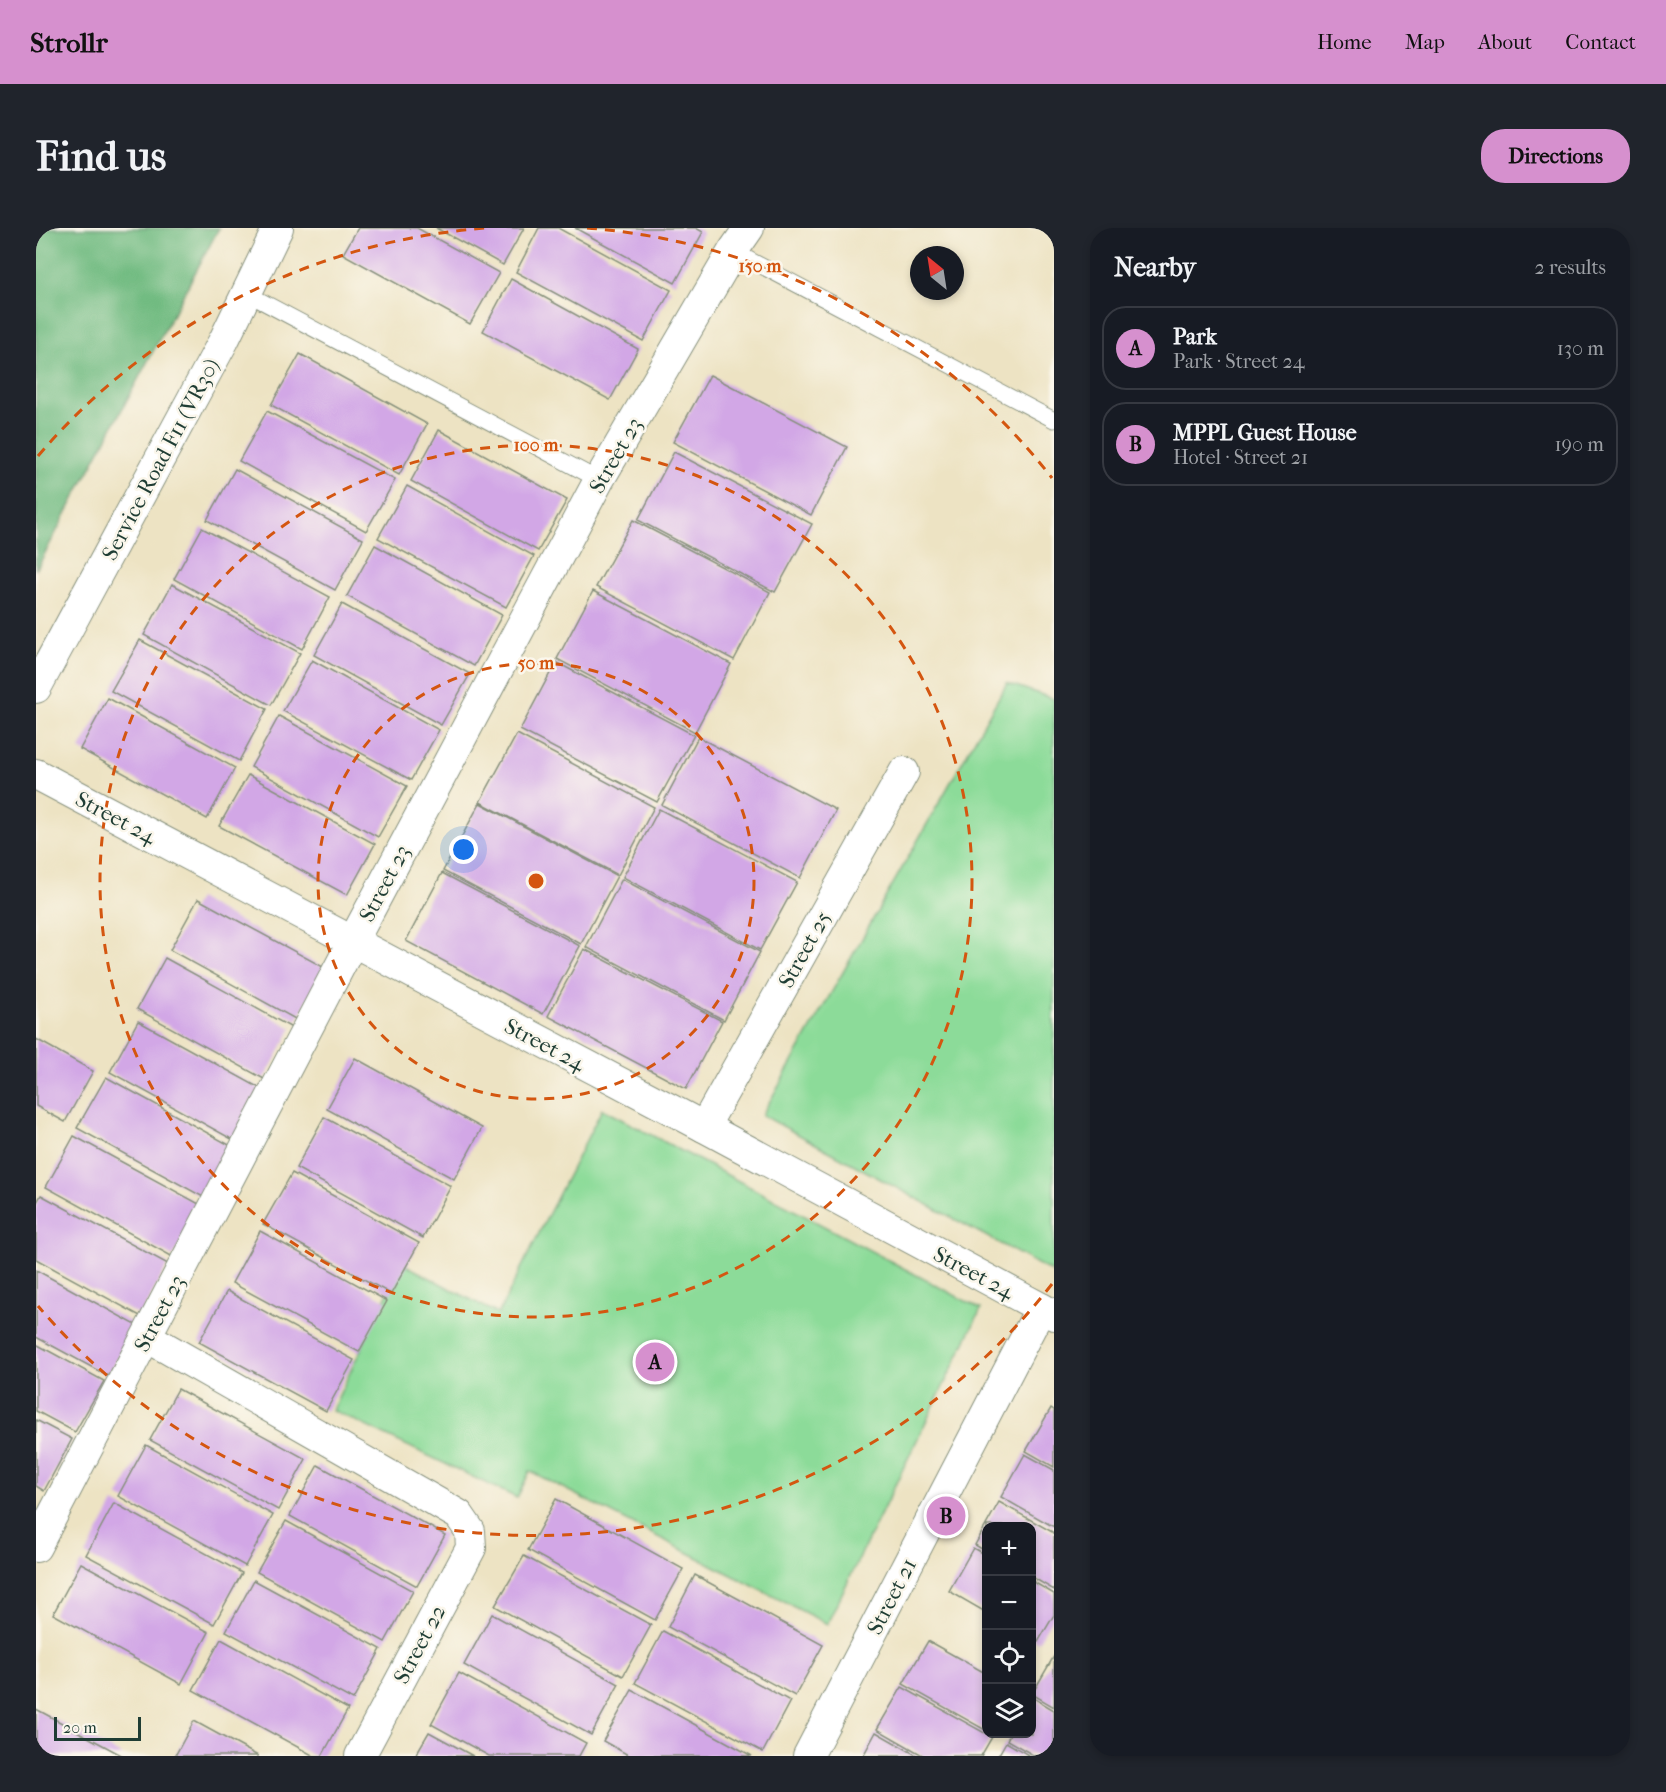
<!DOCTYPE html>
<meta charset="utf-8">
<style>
body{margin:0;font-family:"IM FELL French Canon",serif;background:#20242c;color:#f1f3f6}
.controls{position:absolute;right:18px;bottom:18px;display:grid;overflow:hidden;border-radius:12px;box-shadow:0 3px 9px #0003}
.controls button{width:54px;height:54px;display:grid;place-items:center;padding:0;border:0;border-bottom:2px solid #363941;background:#171b24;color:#f1f3f6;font:30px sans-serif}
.compass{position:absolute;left:874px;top:18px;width:54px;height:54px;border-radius:50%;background:#171b24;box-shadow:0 3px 9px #0003;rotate:330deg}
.scale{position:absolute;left:18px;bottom:15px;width:87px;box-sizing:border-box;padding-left:6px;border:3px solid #1f3d34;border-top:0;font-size:16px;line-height:21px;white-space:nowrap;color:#1f3d34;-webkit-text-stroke:4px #fbf7ec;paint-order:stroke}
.you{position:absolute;left:428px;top:622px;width:21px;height:21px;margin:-15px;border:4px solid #fff;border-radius:50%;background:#1a73e8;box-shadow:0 0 0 9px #1a73e833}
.badge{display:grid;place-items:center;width:39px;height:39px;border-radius:50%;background:#d690ce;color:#111;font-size:20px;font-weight:700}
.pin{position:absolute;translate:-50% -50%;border:3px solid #fff;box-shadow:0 2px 6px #0006}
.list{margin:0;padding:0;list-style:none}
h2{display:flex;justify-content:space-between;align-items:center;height:78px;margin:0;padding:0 24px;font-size:26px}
h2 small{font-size:20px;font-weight:400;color:#9ea1a6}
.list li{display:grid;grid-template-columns:39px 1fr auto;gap:18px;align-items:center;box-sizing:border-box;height:84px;margin:0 12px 12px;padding:0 12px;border:2px solid #363941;border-radius:24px}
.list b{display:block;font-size:22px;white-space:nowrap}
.list p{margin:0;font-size:20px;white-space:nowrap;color:#9ea1a6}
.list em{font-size:20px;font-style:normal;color:#9ea1a6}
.icon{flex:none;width:33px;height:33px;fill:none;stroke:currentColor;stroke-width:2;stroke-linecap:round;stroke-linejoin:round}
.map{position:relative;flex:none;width:1018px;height:1528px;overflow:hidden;border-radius:24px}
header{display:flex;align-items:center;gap:36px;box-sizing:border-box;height:84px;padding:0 30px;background:#d690ce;color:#111}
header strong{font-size:28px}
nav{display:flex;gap:33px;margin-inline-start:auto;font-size:21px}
.intro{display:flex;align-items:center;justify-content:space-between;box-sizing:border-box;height:144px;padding:0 36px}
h1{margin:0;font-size:42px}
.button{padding:15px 27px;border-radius:24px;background:#d690ce;color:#111;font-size:21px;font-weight:700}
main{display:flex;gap:36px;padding:0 36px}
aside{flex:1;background:#171b24;border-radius:24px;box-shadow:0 3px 9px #0003}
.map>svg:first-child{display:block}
</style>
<header>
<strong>Strollr</strong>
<nav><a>Home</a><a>Map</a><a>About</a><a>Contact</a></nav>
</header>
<div class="intro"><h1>Find us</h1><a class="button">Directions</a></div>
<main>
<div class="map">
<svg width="1018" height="1528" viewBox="0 0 1018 1528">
<rect width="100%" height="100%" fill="#fbf7ec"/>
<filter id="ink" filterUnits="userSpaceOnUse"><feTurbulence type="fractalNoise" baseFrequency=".0167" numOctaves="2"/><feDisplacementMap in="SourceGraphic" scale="12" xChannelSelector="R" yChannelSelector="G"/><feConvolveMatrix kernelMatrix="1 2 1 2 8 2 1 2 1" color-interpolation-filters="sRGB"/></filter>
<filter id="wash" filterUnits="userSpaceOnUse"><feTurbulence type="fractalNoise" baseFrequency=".008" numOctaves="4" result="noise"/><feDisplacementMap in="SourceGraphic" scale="24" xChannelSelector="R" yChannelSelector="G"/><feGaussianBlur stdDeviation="1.35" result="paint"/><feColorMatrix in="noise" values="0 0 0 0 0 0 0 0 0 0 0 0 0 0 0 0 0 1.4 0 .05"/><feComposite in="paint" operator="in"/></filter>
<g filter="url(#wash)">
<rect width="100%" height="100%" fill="#ede3c3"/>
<g fill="#8cdb99" stroke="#568c66" stroke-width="1.5">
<path d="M 971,455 L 1018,471 L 1018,1045 L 726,887 Z"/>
<path d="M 566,881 L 945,1081 L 791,1396 L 494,1243 L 481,1270 L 296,1182 L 366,1035 L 462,1086 Z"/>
</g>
<path fill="#71bb81" stroke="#487c5a" stroke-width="1.5" d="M 0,0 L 183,0 L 0,342 Z"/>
<g id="blocks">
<g fill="#d2a7e6">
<path d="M 322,0 L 381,0 L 463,45 L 434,96 L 307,26 Z"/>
<path d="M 400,0 L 488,0 L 467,37 Z"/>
<path d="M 503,0 L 522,0 L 635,62 L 607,113 L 480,44 Z"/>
<path d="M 539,0 L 660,0 L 667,4 L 639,55 Z"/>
<path d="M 475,51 L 602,121 L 574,172 L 447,103 Z"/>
<path d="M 264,126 L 391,196 L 363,247 L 235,177 Z"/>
<path d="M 674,147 L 811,219 L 775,287 L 637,214 Z"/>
<path d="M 231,183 L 359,252 L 330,303 L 203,233 Z"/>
<path d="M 403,202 L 531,272 L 502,323 L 375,253 Z"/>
<path d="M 638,224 L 776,296 L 739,364 L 602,292 Z"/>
<path d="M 199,241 L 327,311 L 299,362 L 171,292 Z"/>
<path d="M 371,258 L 498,328 L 470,379 L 342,310 Z"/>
<path d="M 597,292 L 734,364 L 698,432 L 560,359 Z"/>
<path d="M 166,300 L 294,369 L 266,421 L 138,351 Z"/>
<path d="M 339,317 L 466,387 L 438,438 L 311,368 Z"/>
<path d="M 136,356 L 264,425 L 235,477 L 108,407 Z"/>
<path d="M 557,363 L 695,436 L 659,504 L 521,431 Z"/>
<path d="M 306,376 L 434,446 L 405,497 L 278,427 Z"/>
<path d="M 104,412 L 231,481 L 203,533 L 75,463 Z"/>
<path d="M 276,432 L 403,502 L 375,552 L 247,483 Z"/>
<path d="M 520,434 L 658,507 L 621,574 L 484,502 Z"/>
<path d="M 72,470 L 199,540 L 171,591 L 44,521 Z"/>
<path d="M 243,488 L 371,558 L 342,609 L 215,539 Z"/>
<path d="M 481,506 L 618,579 L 582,647 L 444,574 Z"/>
<path d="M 662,509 L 800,582 L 764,650 L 626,577 Z"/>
<path d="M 212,547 L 339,616 L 311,667 L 183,598 Z"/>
<path d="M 444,575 L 581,648 L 545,716 L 407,643 Z"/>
<path d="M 623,581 L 761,654 L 724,722 L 587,649 Z"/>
<path d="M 406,645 L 544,718 L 507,786 L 370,713 Z"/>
<path d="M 586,651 L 724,724 L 688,792 L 550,719 Z"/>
<path d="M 162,671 L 289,740 L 261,792 L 134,722 Z"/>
<path d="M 548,721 L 686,793 L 650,861 L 512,788 Z"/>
<path d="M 129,730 L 256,800 L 228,851 L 101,781 Z"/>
<path d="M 102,793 L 229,863 L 201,914 L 74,844 Z"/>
<path d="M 0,811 L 57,843 L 29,894 L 0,878 Z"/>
<path d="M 319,830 L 446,900 L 418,951 L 291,881 Z"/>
<path d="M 70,849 L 197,919 L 169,970 L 41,900 Z"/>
<path d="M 288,889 L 415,958 L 387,1010 L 260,940 Z"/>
<path d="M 38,908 L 165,977 L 137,1029 L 10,959 Z"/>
<path d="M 256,945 L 383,1015 L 355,1066 L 227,996 Z"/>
<path d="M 5,967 L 132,1036 L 104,1088 L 0,1031 L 0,976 Z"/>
<path d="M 224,1003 L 351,1073 L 323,1124 L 196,1055 Z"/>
<path d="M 0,1042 L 100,1097 L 72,1148 L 0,1109 Z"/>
<path d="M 191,1063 L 318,1132 L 290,1183 L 163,1114 Z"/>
<path d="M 0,1116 L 68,1153 L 39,1204 L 0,1183 Z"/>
<path d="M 142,1161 L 270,1231 L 242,1282 L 114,1212 Z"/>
<path d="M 1015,1180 L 1018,1182 L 1018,1239 L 990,1223 Z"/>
<path d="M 0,1192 L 36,1211 L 8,1263 L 0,1258 Z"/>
<path d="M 110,1217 L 237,1287 L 209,1338 L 82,1268 Z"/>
<path d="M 989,1226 L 1018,1242 L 1018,1299 L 965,1269 Z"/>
<path d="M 282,1237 L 409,1307 L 381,1358 L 254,1288 Z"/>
<path d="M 520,1271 L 647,1341 L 619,1392 L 492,1322 Z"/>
<path d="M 963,1274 L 1018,1305 L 1018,1362 L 996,1349 L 996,1298 L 951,1298 L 951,1324 L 939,1317 Z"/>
<path d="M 78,1275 L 206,1345 L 178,1396 L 50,1327 Z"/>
<path d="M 250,1293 L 377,1363 L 349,1414 L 221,1344 Z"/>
<path d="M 937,1320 L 951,1328 L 951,1385 L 913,1363 Z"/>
<path d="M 488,1328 L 615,1397 L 587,1448 L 459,1378 Z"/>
<path d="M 45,1335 L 173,1404 L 145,1456 L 17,1386 Z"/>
<path d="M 659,1347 L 787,1417 L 759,1468 L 632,1399 Z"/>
<path d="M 218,1352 L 345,1421 L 317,1472 L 190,1403 Z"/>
<path d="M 996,1353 L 1018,1366 L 1018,1387 L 1002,1414 L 996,1410 Z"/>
<path d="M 456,1386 L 583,1456 L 555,1507 L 428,1437 Z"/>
<path d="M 627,1403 L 754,1473 L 727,1524 L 599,1455 Z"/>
<path d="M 185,1411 L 312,1481 L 286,1528 L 278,1528 L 157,1462 Z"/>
<path d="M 892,1413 L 951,1446 L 951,1503 L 867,1456 Z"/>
<path d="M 1018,1428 L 1018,1479 L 996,1466 Z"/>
<path d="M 423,1445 L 550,1515 L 543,1528 L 453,1528 L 395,1496 Z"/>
<path d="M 866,1459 L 956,1509 L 945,1528 L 888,1528 L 841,1501 Z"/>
<path d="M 596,1462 L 716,1528 L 594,1528 L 567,1513 Z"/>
<path d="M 996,1469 L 1018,1482 L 1018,1528 L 999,1528 L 971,1512 L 974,1506 L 996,1506 Z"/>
<path d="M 0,1481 L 87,1528 L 0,1528 Z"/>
<path d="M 158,1493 L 222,1528 L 139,1528 Z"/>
<path d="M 393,1504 L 437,1528 L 379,1528 Z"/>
<path d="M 840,1504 L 882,1528 L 827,1528 Z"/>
<path d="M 970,1514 L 994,1528 L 962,1528 Z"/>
</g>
</g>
</g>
<g filter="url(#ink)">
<use href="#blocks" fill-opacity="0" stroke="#86907c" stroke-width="1.5"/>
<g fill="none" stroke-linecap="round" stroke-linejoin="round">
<g stroke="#86907c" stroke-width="17">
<g id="service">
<path d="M 697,23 L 1018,192"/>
<path d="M 210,65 L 563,252"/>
</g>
</g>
<g stroke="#86907c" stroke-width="32">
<g id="minor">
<path d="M 0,460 L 188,112 L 242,0"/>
<path d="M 0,546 L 668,899 L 1018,1087"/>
<path d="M 668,899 L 868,544"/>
<path d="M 111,1109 L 423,1287 L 434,1303 L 435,1320 L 324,1528"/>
<path d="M 0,1319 L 316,715 L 563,252 L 697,23 L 713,0"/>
<path d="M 772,1528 L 1005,1080"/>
</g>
</g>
<use href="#service" stroke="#fff" stroke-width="15"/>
<use href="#minor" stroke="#fff" stroke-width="30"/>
</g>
</g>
<g fill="none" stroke="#d45610" stroke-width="3" stroke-dasharray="10 8">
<circle cx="500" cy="653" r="218"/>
<circle cx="500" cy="653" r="436"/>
<path d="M1016 1056A655 655 0 0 1 2 1078M2 228A655 655 0 0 1 449 0M551 0A655 655 0 0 1 1016 250"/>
</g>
<g text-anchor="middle" stroke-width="5" stroke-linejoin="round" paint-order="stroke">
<g font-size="22" fill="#1f3d34" stroke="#fbf7ec">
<text transform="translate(579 227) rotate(-60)" y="8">Street 23</text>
<text transform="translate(124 231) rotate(-62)" y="8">Service Road F11 (VR30)</text>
<text transform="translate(80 589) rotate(28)" y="8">Street 24</text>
<text transform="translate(348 655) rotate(-62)" y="8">Street 23</text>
<text transform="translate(768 721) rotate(-61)" y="8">Street 25</text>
<text transform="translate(509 816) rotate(28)" y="8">Street 24</text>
<text transform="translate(938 1044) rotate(28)" y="8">Street 24</text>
<text transform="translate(123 1085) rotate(-62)" y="8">Street 23</text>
<text transform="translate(855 1368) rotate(-63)" y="8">Street 21</text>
<text transform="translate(383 1416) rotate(-62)" y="8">Street 22</text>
</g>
</g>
<circle cx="500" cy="653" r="9" fill="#d45610" stroke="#fbf7ec" stroke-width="3"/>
<g font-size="18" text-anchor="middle" font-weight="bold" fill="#d45610" stroke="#fbf7ec" stroke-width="5" stroke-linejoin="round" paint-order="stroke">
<text x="724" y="44">150 m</text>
<text x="500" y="223">100 m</text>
<text x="500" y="441">50 m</text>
</g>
</svg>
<div class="controls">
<button>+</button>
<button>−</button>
<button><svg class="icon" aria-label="locate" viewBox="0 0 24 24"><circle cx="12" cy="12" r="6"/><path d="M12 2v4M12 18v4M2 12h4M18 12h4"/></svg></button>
<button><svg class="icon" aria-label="layers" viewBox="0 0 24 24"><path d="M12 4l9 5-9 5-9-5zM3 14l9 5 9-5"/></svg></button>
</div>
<svg class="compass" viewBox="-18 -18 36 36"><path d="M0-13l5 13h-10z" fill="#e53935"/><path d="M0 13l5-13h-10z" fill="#9ea1a6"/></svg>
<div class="scale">20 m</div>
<div class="you"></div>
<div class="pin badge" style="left:619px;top:1134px">A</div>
<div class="pin badge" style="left:910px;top:1288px">B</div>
</div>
<aside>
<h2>Nearby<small>2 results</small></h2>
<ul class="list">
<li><span class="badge">A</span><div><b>Park</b><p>Park · Street 24</p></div><em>130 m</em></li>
<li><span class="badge">B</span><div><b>MPPL Guest House</b><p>Hotel · Street 21</p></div><em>190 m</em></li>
</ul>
</aside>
</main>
